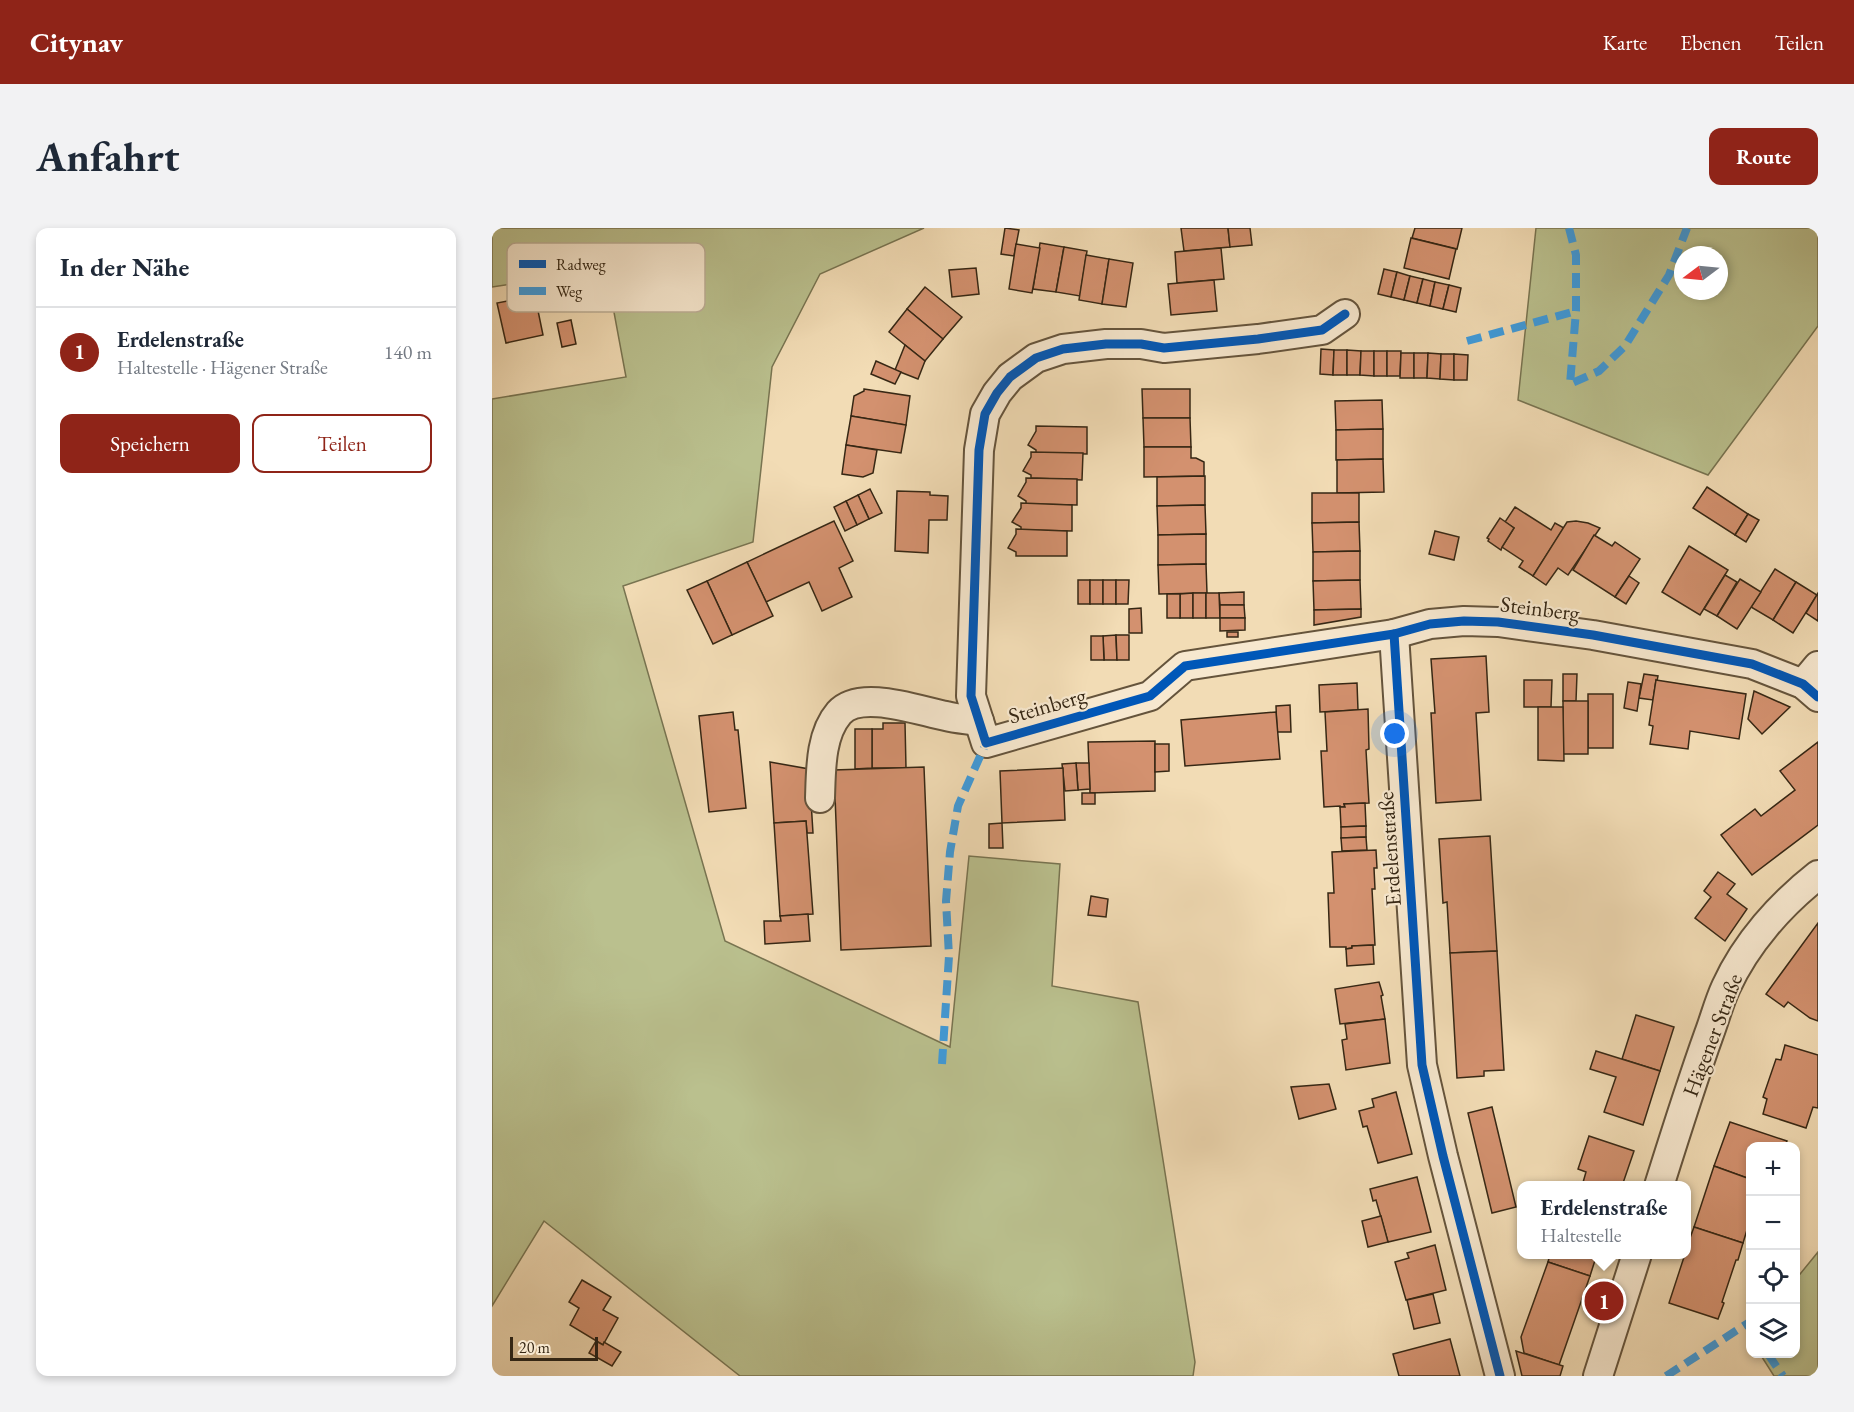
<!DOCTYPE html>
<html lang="de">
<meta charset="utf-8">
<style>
body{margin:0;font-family:"EB Garamond",serif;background:#f2f2f3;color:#1f2937}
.controls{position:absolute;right:18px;bottom:18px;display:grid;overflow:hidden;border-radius:12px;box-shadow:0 3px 9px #0003}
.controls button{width:54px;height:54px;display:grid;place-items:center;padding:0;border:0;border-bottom:2px solid #e0e1e3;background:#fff;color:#1f2937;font:30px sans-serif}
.compass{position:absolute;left:1182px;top:18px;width:54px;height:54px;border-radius:50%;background:#fff;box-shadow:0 3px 9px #0003;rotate:254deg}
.scale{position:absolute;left:18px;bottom:15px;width:88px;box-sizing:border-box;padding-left:6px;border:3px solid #362714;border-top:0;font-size:16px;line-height:21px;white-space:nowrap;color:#362714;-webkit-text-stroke:4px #f7e8cf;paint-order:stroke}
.you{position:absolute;left:903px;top:506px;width:21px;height:21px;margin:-15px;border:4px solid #fff;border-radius:50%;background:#1a73e8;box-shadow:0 0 0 9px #1a73e833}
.badge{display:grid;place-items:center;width:39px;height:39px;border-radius:50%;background:#8f2418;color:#fff;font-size:20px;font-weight:700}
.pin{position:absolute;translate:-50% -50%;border:3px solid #fff;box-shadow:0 2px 6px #0006}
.popup{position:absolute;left:1025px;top:953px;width:174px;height:78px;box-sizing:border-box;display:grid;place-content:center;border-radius:12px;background:#fff;filter:drop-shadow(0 2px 4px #0005);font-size:20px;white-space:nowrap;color:#747a83}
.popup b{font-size:22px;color:#1f2937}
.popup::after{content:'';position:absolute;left:50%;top:100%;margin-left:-12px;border:12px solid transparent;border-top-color:#fff}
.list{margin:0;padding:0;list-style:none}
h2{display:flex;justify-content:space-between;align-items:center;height:78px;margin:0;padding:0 24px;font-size:26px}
h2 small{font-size:20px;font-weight:400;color:#747a83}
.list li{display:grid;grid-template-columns:39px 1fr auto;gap:18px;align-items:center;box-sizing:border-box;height:90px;padding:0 24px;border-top:2px solid #e0e1e3}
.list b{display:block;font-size:22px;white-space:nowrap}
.list p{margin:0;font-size:20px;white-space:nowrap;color:#747a83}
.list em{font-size:20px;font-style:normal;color:#747a83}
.actions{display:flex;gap:12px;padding:18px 24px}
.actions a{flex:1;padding:14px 0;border:2px solid #8f2418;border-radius:12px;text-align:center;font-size:21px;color:#8f2418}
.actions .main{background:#8f2418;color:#fff}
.icon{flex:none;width:33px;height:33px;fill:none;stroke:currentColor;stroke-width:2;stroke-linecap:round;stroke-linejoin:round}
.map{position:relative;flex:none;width:1326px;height:1148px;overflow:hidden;border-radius:12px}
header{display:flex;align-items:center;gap:36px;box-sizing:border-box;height:84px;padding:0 30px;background:#8f2418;color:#fff}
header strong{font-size:28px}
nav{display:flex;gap:33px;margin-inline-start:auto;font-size:21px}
.intro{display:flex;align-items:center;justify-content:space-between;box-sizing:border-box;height:144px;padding:0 36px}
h1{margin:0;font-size:42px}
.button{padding:15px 27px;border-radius:12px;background:#8f2418;color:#fff;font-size:21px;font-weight:700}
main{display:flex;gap:36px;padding:0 36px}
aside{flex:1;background:#fff;border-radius:12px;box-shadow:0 3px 9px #0003}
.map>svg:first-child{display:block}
</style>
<header>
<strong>Citynav</strong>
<nav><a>Karte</a><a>Ebenen</a><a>Teilen</a></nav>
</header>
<div class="intro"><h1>Anfahrt</h1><a class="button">Route</a></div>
<main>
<aside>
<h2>In der Nähe<small></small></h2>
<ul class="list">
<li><span class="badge">1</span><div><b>Erdelenstraße</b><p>Haltestelle · Hägener Straße</p></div><em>140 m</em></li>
</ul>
<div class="actions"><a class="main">Speichern</a><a>Teilen</a></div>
</aside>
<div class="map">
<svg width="1326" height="1148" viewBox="0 0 1326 1148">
<rect width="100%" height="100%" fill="#f2dcb5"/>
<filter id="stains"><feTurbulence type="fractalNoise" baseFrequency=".00333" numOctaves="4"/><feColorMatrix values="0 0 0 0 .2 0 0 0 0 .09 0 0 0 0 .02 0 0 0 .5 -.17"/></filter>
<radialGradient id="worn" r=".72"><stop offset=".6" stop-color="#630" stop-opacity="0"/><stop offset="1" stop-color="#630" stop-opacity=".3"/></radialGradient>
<g fill="#bac08e" stroke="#787451" stroke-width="1.5" fill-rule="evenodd">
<path d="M 0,0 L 432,0 L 328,46 L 280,139 L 261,314 L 131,358 L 233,713 L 458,819 L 477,628 L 568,636 L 560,758 L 646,774 L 703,1134 L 701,1148 L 248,1148 L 52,993 L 0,1078 L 0,171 L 134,149 L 114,41 L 0,59 Z"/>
<path d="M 1044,0 L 1326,0 L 1326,98 L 1216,247 L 1026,172 ZM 1191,27 L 1227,27 L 1227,63 L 1191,63 Z"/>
<path d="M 1326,1024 L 1326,1148 L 1282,1148 L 1268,1126 L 1304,1126 L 1304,1051 Z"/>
</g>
<g fill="#d3916f" stroke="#362714" stroke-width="1.5">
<path d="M 513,0 L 527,2 L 522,28 L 509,26 Z"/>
<path d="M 689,0 L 736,0 L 738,19 L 692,23 Z"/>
<path d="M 736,0 L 758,0 L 760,17 L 738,19 Z"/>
<path d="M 923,0 L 970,0 L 965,21 L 920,10 Z"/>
<path d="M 919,10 L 964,21 L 957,51 L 912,40 Z"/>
<path d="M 548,15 L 572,19 L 564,64 L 541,61 Z"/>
<path d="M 524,16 L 548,20 L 540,65 L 517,61 Z"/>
<path d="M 572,19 L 595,23 L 588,68 L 564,64 Z"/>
<path d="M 729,20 L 732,51 L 685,55 L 683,24 Z"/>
<path d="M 594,27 L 617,31 L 610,76 L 587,72 Z"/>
<path d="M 617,31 L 641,35 L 634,79 L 610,76 Z"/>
<path d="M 484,40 L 487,66 L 460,69 L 457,42 Z"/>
<path d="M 892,41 L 905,44 L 899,69 L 886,66 Z"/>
<path d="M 905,44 L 918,48 L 912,72 L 899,69 Z"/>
<path d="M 918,48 L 931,51 L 925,75 L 912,72 Z"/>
<path d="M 931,51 L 943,54 L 938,78 L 925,75 Z"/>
<path d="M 722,52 L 725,83 L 679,87 L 676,56 Z"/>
<path d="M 943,54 L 957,57 L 951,81 L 938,78 Z"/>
<path d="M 957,57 L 969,60 L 964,84 L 951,81 Z"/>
<path d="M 433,59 L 470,89 L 451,111 L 415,81 Z"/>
<path d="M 43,68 L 51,107 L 14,115 L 5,75 Z"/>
<path d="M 415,81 L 451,111 L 433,133 L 397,104 Z"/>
<path d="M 79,92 L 84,116 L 70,119 L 65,95 Z"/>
<path d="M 413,117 L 433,133 L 426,151 L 403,142 Z"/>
<path d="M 829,121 L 842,122 L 841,147 L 828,146 Z"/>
<path d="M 842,122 L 855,122 L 855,147 L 841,147 Z"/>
<path d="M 855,122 L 869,123 L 868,147 L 855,147 Z"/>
<path d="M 869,123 L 882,123 L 882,148 L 868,147 Z"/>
<rect x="882" y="123" width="13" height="25"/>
<path d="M 895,123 L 909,123 L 908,148 L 895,148 Z"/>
<path d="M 909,125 L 922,125 L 922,150 L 908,150 Z"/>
<path d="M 922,125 L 936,125 L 935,150 L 922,150 Z"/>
<path d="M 936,125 L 949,126 L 948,151 L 935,150 Z"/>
<path d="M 949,126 L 962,126 L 962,152 L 948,151 Z"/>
<path d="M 962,126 L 976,127 L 975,152 L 962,152 Z"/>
<path d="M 384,133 L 409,144 L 403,156 L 379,146 Z"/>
<path d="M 372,161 L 418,168 L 414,197 L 359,188 L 362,168 L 372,163 Z"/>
<path d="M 650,161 L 698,161 L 698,190 L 651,190 Z"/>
<path d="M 890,172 L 891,201 L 844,202 L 843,173 Z"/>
<path d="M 359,188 L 414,197 L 409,225 L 354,217 Z"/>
<path d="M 651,190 L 698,190 L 699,219 L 652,219 Z"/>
<path d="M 544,198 L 595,199 L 595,226 L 544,225 L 544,222 L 536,217 L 544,203 Z"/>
<path d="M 891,201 L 891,231 L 844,232 L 844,202 Z"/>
<path d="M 354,217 L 385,222 L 381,245 L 371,249 L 350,246 Z"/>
<path d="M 652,219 L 699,219 L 699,230 L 704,230 L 712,234 L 712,248 L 652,249 Z"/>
<path d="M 539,224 L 591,225 L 590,252 L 539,250 L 539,247 L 531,243 L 539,229 Z"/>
<path d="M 891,231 L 892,264 L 845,265 L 845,232 Z"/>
<path d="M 713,248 L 713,277 L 665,278 L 665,249 Z"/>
<path d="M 534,250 L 585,251 L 585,277 L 534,276 L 534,273 L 526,268 L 534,254 Z"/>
<path d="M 1215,259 L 1256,286 L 1243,307 L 1201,280 Z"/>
<path d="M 378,261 L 390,285 L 377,291 L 366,267 Z"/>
<path d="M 405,263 L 438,264 L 438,267 L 456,268 L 455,292 L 437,292 L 436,325 L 403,323 Z"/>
<path d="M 820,265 L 867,265 L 867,294 L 820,295 Z"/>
<path d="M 366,267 L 377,291 L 365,297 L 354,273 Z"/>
<path d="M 354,273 L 365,297 L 353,303 L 342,279 Z"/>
<path d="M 529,275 L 580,277 L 580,303 L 529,302 L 529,299 L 520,294 L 529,280 Z"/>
<path d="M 713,277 L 714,306 L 666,307 L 665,278 Z"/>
<path d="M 1023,279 L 1059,302 L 1063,295 L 1072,300 L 1041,348 L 1027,339 L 1031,333 L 1010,319 L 1022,300 L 1013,294 Z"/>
<path d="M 1256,286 L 1267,292 L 1254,314 L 1243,307 Z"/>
<path d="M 1008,290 L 1022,300 L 1010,319 L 1009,322 L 996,313 L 997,311 L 995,310 Z"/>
<path d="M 342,293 L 361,333 L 347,340 L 360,369 L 330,383 L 317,354 L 274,374 L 255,334 Z"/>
<path d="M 1084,293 L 1096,295 L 1108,300 L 1076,347 L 1066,340 L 1054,357 L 1041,348 L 1075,294 Z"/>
<path d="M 867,294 L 868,323 L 821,324 L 820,295 Z"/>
<path d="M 524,301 L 575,303 L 575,328 L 524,328 L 524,324 L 516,320 L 524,306 Z"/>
<path d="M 943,303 L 967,309 L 962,332 L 937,326 Z"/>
<path d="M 714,306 L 714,336 L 666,337 L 666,307 Z"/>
<path d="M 1102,307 L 1120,318 L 1123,314 L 1148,331 L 1123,369 L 1081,342 Z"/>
<path d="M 1197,318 L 1236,342 L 1208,387 L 1170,364 Z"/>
<path d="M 868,323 L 868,352 L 821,353 L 821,324 Z"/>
<path d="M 255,334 L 281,388 L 240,407 L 215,353 Z"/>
<path d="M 714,336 L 715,365 L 667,366 L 666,337 Z"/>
<path d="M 1283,341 L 1304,354 L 1281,392 L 1259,379 Z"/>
<path d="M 1233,347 L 1245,354 L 1225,388 L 1212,381 Z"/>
<path d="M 1137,348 L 1147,355 L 1134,376 L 1123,369 Z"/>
<path d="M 1248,351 L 1269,364 L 1245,401 L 1225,388 Z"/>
<rect x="586" y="352" width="12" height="24"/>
<rect x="598" y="352" width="13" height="24"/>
<rect x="611" y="352" width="13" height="24"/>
<path d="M 624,352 L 637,352 L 636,376 L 624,376 Z"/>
<path d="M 868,352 L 869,381 L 822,382 L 821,353 Z"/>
<path d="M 215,353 L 240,407 L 221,416 L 195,362 Z"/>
<path d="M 1304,354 L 1325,367 L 1301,405 L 1281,392 Z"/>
<path d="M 752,364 L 752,377 L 728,377 L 727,365 Z"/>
<path d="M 701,365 L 701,390 L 688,390 L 688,366 Z"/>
<rect x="701" y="365" width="13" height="25"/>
<path d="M 714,365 L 727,365 L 728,390 L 714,390 Z"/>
<path d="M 1326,365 L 1326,393 L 1314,385 Z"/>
<rect x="675" y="366" width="13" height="24"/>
<path d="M 728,377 L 752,377 L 753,390 L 728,390 Z"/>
<path d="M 649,380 L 650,405 L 637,405 L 637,381 Z"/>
<path d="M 869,381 L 869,389 L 822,397 L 822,382 Z"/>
<path d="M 728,390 L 753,390 L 753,402 L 728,403 Z"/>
<rect x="735" y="404" width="11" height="5"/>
<path d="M 624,407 L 625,432 L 612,432 L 611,408 Z"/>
<path d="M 624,407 L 637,407 L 637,432 L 625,432 Z"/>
<path d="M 599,408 L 611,408 L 612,432 L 599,432 Z"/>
<path d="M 994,428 L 997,484 L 984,485 L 989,572 L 944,575 L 939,485 L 943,485 L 939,431 Z"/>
<path d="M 1071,446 L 1085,446 L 1084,473 L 1071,473 Z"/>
<path d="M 1152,446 L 1166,448 L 1165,453 L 1164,452 L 1161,472 L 1147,470 Z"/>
<path d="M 1032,452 L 1060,452 L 1059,479 L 1032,479 Z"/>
<path d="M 1164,452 L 1254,466 L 1247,511 L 1198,503 L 1196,521 L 1158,516 L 1161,498 L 1157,497 Z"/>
<path d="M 1136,454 L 1149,456 L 1145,483 L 1132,480 Z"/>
<path d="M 865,455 L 866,482 L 828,484 L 827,457 Z"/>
<path d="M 1262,463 L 1298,479 L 1270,506 L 1256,491 Z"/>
<rect x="1096" y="466" width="25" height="54"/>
<rect x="1071" y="473" width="25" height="53"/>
<path d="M 798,477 L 799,504 L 785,504 L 784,478 Z"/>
<path d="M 1046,479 L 1071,479 L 1072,533 L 1046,532 Z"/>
<path d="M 876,481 L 877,521 L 874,522 L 877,575 L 852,576 L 853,579 L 848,579 L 848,578 L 832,579 L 829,523 L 835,523 L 833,484 Z"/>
<path d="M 241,484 L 243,502 L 246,502 L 254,580 L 217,584 L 207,488 Z"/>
<path d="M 784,484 L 788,531 L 693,538 L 689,492 Z"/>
<path d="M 391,495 L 413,495 L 414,540 L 380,540 L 380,501 L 391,501 Z"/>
<path d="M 363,501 L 380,501 L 380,540 L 363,541 Z"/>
<path d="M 663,513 L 663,563 L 598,565 L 596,514 Z"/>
<path d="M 1326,514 L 1326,597 L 1260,647 L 1229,607 L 1263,581 L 1269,588 L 1303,562 L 1288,543 Z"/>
<path d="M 663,516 L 677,516 L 677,543 L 663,544 Z"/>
<path d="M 278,534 L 317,541 L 321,605 L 315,605 L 314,593 L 282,595 Z"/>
<path d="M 584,535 L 597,535 L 598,561 L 586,562 Z"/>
<path d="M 584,535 L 586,562 L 573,563 L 570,536 Z"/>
<path d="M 432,539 L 439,718 L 349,722 L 342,542 Z"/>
<path d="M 571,540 L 573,592 L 510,595 L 508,543 Z"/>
<rect x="590" y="565" width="13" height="11"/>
<path d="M 873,575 L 874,598 L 849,599 L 848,579 L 853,579 L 852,576 Z"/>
<path d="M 314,593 L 321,686 L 288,688 L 282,595 Z"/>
<path d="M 510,595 L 511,620 L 497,620 L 497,596 Z"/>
<path d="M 874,598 L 874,609 L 849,610 L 849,599 Z"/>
<path d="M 998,608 L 1005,723 L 958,725 L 955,674 L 951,675 L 947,611 Z"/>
<path d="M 874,609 L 875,622 L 850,623 L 849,610 Z"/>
<path d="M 884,622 L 885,640 L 882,640 L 883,661 L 880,661 L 883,717 L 860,718 L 860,720 L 854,721 L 854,719 L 838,719 L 836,665 L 842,665 L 840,624 Z"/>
<path d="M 1226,644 L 1243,656 L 1235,666 L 1255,681 L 1233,713 L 1203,690 L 1219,669 L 1212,663 Z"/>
<path d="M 599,668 L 616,671 L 614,689 L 596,687 Z"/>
<path d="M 316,686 L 318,713 L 273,716 L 272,693 L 289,693 L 288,688 Z"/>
<path d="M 1326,695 L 1326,793 L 1318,790 L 1296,774 L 1292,779 L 1274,766 Z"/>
<path d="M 881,717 L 882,736 L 855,738 L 854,721 L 860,720 L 860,718 Z"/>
<path d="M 1005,723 L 1012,842 L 992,843 L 992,848 L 965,850 L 958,725 Z"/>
<path d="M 887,754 L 891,767 L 889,768 L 893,791 L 848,796 L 843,761 Z"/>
<path d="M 1144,787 L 1182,799 L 1168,843 L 1130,831 Z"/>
<path d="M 893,791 L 898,835 L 854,842 L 850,812 L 855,811 L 853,796 Z"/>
<path d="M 1293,817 L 1326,827 L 1326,880 L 1321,879 L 1314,900 L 1271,886 L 1275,871 L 1271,869 L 1284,831 L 1289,832 Z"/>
<path d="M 1104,823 L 1168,843 L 1151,897 L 1112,884 L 1124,849 L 1098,841 Z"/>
<path d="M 837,856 L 844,881 L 807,891 L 799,859 Z"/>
<path d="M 904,864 L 920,926 L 886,935 L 875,898 L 871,899 L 867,883 L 882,879 L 880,871 Z"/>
<path d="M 1000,879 L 1024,979 L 1000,985 L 976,885 Z"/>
<path d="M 1238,894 L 1295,913 L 1293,918 L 1258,918 L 1258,951 L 1222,938 Z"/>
<path d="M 1097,908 L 1142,923 L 1130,958 L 1090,958 L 1094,944 L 1086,941 Z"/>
<path d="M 1222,938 L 1258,951 L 1258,1003 L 1255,1002 L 1251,1015 L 1202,999 Z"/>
<path d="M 925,949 L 939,1004 L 896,1014 L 884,972 L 881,973 L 878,961 Z"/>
<path d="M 889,988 L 896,1014 L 876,1019 L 870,993 Z"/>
<path d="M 1202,999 L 1251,1015 L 1246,1032 L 1244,1032 L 1230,1074 L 1232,1075 L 1226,1091 L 1177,1075 L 1193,1026 L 1194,1026 L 1194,1021 Z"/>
<path d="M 943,1017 L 954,1062 L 914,1072 L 903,1034 L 917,1030 L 915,1025 Z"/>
<path d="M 1058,1026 L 1105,1026 L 1098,1048 L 1056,1034 Z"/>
<path d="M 1056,1034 L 1098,1048 L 1067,1137 L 1032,1125 L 1029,1109 Z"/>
<path d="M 90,1052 L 119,1069 L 111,1082 L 126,1090 L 111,1117 L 78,1097 L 87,1080 L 77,1074 Z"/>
<path d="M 941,1066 L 948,1095 L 922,1101 L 915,1072 Z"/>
<path d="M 958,1111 L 968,1148 L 907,1148 L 901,1126 Z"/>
<path d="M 104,1113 L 111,1117 L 112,1114 L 129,1124 L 120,1138 L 97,1125 Z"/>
<path d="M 1024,1123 L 1071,1138 L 1068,1148 L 1030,1148 Z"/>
</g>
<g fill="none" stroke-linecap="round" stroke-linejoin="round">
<g stroke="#65543c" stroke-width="32">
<g id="minor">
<path d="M 853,86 L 830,102 L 766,111 L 672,120 L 649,116 L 614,116 L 571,121 L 544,130 L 518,149 L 505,165 L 493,186 L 487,222 L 479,468 L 494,515 L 658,468 L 693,438 L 902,406 L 938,396 L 972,393 L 1006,394 L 1101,407 L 1260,436 L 1311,456 L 1326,469"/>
<path d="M 902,406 L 930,837 L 951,928 L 1008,1148"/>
<path d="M 1311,456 L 1326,438"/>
<path d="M 328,570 C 329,543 328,507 347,485 C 368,461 427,483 454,488 C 465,491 476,491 487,493"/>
<path d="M 1167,958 C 1183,907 1199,856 1217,806 C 1223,790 1227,774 1234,759 C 1254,715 1289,676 1326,647"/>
<path d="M 1106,1148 L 1145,1026"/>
</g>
</g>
<use href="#minor" stroke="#f7e8cf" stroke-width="28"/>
<g stroke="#3e9cde" stroke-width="8" stroke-dasharray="15 8" stroke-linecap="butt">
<path d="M 1077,0 L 1084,27 L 1084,83 L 1078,156 L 1107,143 L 1133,118 L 1177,47 L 1195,0"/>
<path d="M 975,113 L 1084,83"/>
<path d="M 450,836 L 457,728 L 454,673 L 458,624 L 466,578 L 494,515"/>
<path d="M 1276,1126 L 1291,1148"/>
<path d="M 1174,1148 L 1256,1095 L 1258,1098"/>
</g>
<g stroke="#f7e8cf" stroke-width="13">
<g id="cycleway">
<path d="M 853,86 L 830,102 L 766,111 L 672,120 L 649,116 L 614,116 L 571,121 L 544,130 L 518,149 L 505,165 L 493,186 L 487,222 L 479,468 L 494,515 L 658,468 L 693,438 L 902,406 L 938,396 L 972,393 L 1006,394 L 1101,407 L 1260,436 L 1311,456 L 1326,469"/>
<path d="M 902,406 L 930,837 L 951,928 L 1008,1148"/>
</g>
</g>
<use href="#cycleway" stroke="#0057b8" stroke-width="9"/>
</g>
<g text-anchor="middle" stroke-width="4.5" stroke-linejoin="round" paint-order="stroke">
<g font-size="22" fill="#362714" stroke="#f7e8cf">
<text transform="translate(1048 380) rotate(7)" y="8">Steinberg</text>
<text transform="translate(555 477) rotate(-16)" y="8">Steinberg</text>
<text transform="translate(897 621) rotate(-94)" y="8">Erdelenstraße</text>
<text transform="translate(1220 807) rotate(-69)" y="8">Hägener Straße</text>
</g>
</g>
<rect x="15" y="15" width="198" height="69" rx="9" fill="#f7e8cf" stroke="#bdae97" stroke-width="1.5"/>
<rect x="27" y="32" width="27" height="8" fill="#0057b8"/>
<rect x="27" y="59" width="27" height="8" fill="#3e9cde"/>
<g font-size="16" fill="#362714">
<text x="64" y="42">Radweg</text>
<text x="64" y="69">Weg</text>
</g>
<rect width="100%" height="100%" filter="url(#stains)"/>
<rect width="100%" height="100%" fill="url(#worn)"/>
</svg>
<div class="controls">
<button>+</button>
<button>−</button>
<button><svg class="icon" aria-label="locate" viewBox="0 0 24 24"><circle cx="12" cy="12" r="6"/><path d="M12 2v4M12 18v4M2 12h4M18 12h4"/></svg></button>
<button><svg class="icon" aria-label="layers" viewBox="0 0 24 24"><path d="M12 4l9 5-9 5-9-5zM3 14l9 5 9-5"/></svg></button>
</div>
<svg class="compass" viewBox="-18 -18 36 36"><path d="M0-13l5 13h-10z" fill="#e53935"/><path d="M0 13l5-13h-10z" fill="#747a83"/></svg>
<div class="scale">20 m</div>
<div class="you"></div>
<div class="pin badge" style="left:1112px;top:1073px">1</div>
<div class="popup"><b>Erdelenstraße</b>Haltestelle</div>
</div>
</main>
